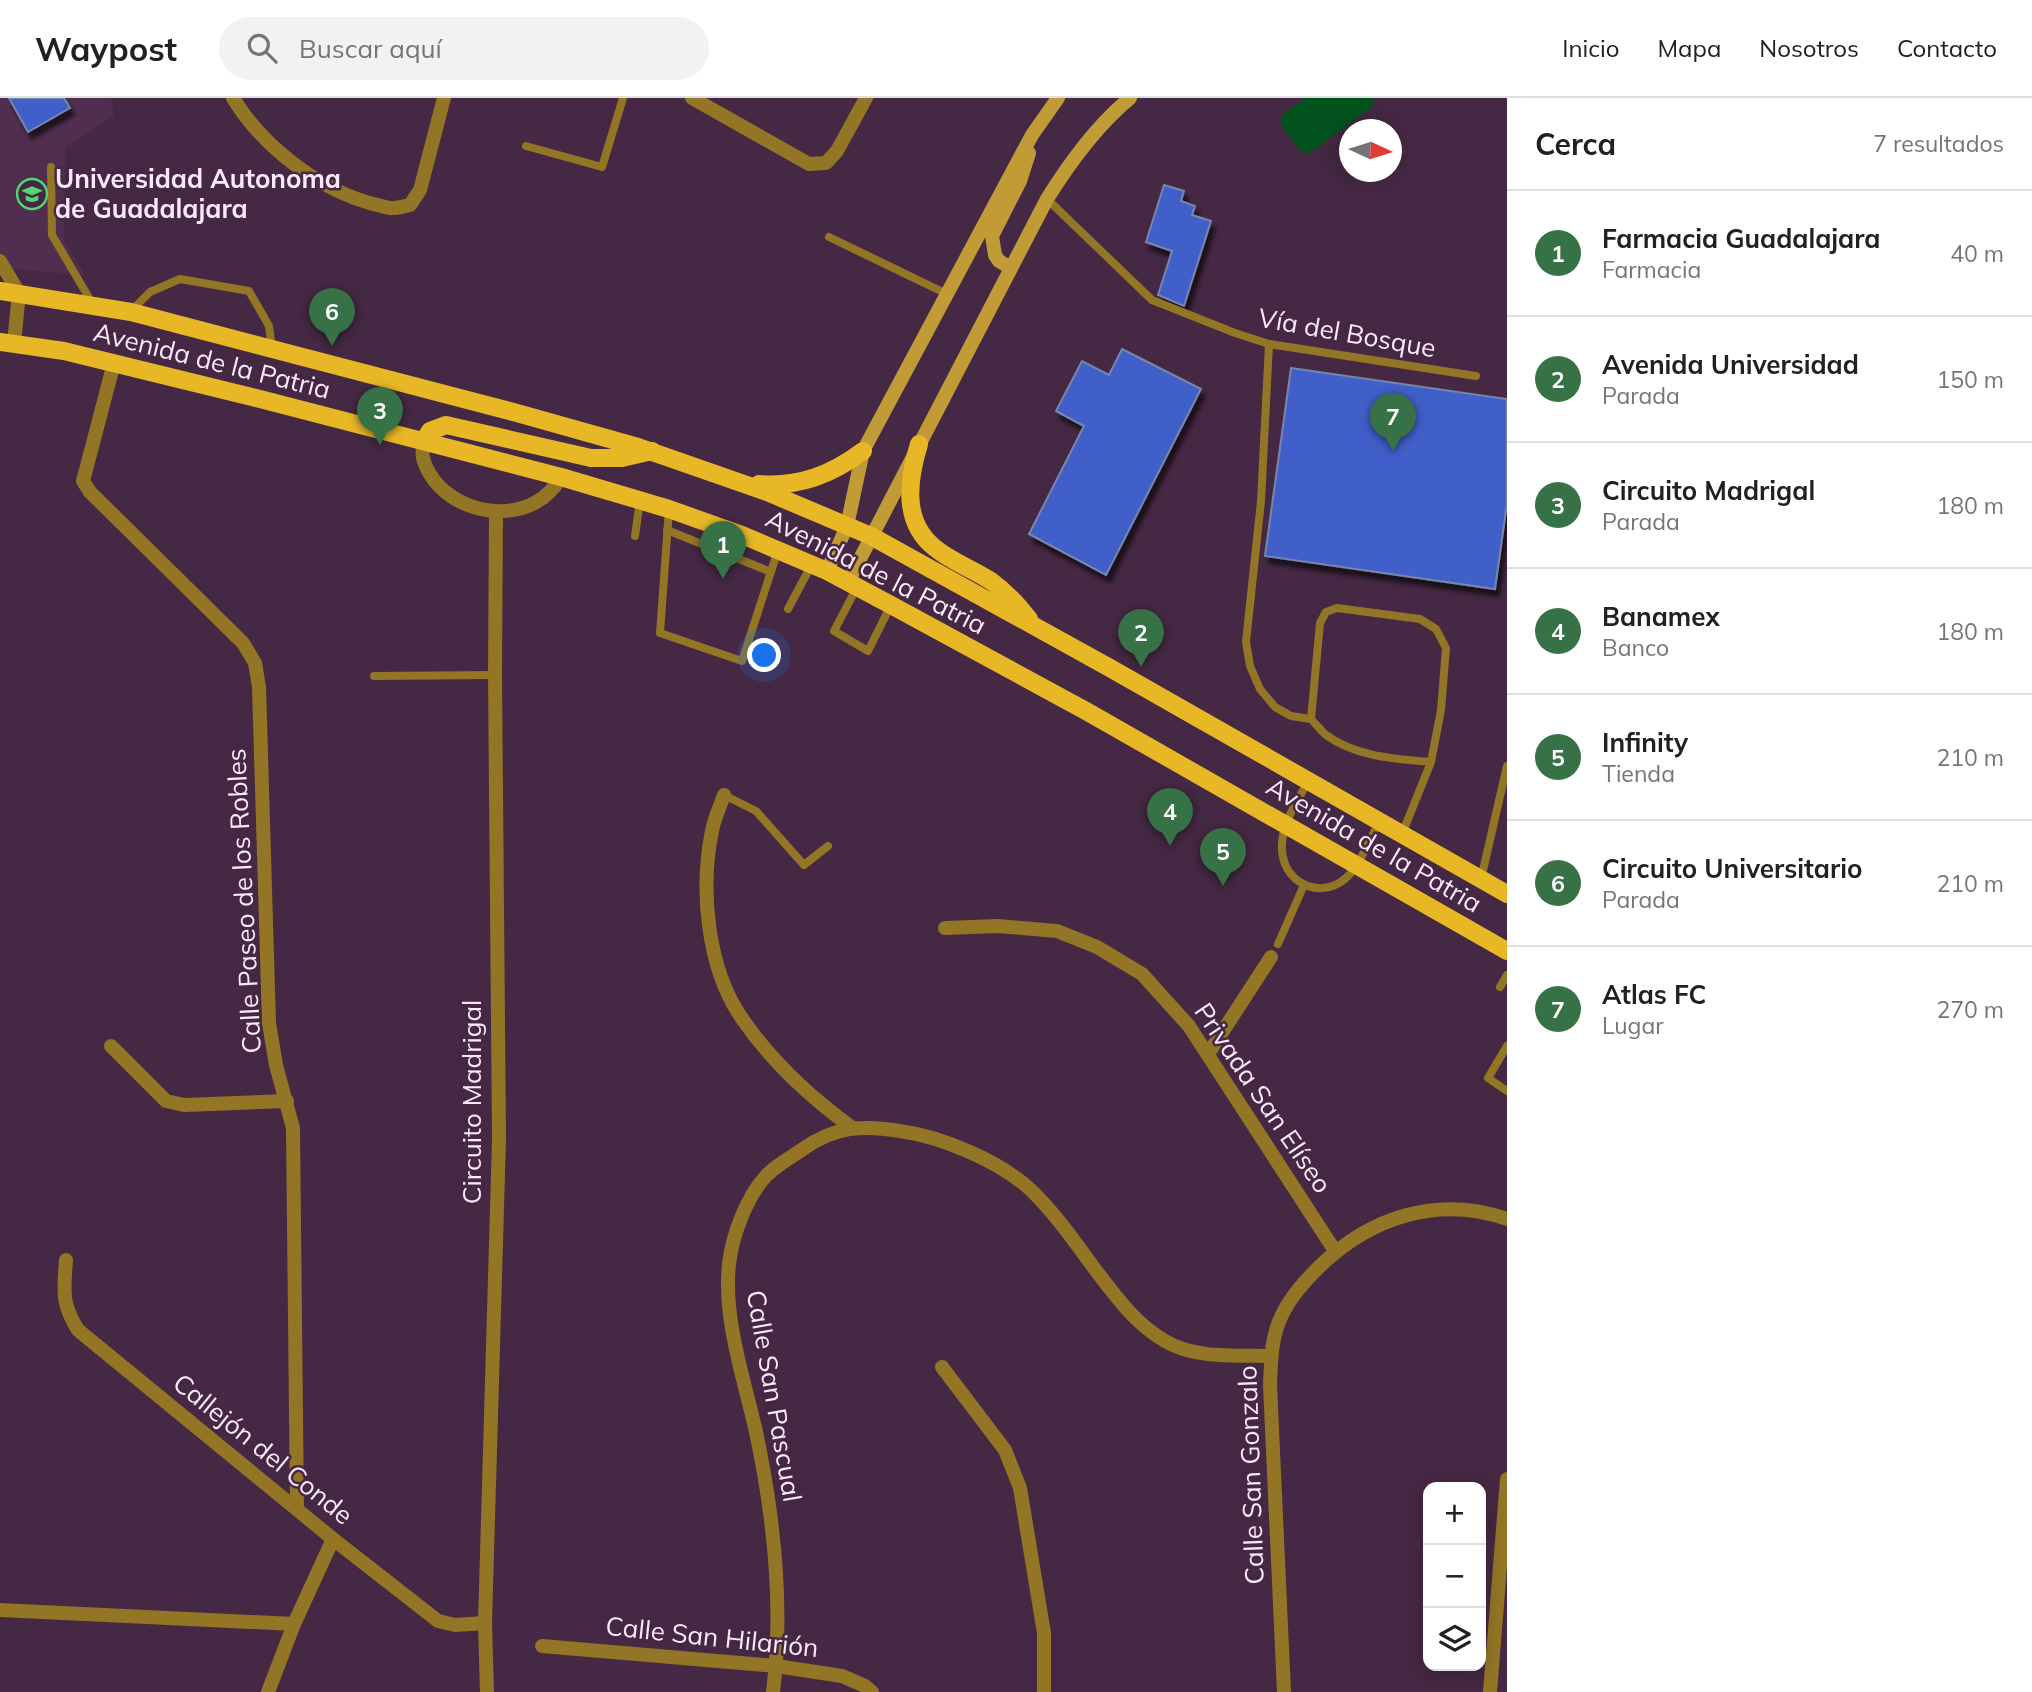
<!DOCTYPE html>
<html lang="es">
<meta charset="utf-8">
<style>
body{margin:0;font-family:Mulish,sans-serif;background:#f2f2f2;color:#202124}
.controls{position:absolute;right:21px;bottom:21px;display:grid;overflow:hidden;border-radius:14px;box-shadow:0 4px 18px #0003}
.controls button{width:63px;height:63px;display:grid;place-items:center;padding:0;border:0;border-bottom:2px solid #e0e0e0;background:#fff;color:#202124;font:35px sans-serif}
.compass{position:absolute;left:1339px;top:21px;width:63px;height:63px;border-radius:50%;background:#fff;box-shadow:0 4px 18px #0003;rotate:94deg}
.you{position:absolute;left:765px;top:558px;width:24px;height:24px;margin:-18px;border:5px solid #fff;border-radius:50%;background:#1a73e8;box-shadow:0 0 0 10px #1a73e833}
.badge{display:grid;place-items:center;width:46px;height:46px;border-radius:50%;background:#377247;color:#fff;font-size:23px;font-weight:700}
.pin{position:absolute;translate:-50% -58px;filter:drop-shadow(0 2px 4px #0008)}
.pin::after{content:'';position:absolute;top:37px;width:24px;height:21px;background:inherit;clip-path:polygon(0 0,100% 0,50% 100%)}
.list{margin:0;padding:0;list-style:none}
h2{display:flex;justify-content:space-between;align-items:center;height:91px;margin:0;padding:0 28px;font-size:30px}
h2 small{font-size:23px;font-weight:400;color:#757577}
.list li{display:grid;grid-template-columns:46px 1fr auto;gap:21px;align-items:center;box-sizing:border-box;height:126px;padding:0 28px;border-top:2px solid #e0e0e0}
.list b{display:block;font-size:26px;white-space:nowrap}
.list p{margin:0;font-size:23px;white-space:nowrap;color:#757577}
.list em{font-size:23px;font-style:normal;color:#757577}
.icon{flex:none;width:38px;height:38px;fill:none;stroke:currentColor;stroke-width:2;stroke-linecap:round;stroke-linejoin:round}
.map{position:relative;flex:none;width:1507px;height:1594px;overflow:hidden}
header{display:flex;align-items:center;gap:42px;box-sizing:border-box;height:98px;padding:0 35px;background:#fff;border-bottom:2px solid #e0e0e0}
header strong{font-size:33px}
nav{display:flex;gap:38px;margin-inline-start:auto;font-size:24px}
.search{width:490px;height:63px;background:#f2f2f2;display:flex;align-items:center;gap:18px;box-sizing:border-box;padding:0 24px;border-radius:38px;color:#757577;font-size:26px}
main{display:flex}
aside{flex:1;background:#fff}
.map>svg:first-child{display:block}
</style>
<header>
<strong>Waypost</strong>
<div class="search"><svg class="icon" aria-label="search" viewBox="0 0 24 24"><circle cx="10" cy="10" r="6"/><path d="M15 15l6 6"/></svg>Buscar aquí</div>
<nav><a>Inicio</a><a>Mapa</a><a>Nosotros</a><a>Contacto</a></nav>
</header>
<main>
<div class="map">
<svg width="1507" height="1594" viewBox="0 0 1507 1594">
<defs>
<filter id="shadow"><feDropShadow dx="4" dy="7" stdDeviation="2" flood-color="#0009"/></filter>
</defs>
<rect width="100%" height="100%" fill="#452843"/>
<path fill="#502e4f" d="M 0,0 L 111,0 L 114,18 L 65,49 L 64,143 L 85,177 L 0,170 Z"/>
<path fill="#03531f" d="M 1305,0 L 1374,0 L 1373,8 L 1310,55 L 1301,54 L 1281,27 L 1283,16 Z"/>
<g fill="#415fc8" stroke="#7786ad" stroke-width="2" filter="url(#shadow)">
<path d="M 9,0 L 64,0 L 70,10 L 28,34 Z"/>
<path d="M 1164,87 L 1184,93 L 1181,103 L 1195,108 L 1192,117 L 1211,123 L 1184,208 L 1158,197 L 1172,153 L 1146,144 Z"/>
<path d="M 1122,251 L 1201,291 L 1106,477 L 1029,436 L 1084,328 L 1056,313 L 1082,263 L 1109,277 Z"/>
<path d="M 1291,270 L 1507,301 L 1507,405 L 1495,491 L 1265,458 Z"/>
</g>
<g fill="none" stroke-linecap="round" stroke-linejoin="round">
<g stroke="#927525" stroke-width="8">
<path d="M 526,48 L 602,69 L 623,0"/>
<path d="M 51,69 L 52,137 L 92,205"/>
<path d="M 1047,101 L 1152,202 L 1235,235 L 1269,246 L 1476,278"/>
<path d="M 829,139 L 947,196"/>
<path d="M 131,213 L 150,194 L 180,181 L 249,193 L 269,228 L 272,251"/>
<path d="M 1269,246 L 1261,403 L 1246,544 L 1250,568 L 1260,591 L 1275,609 L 1291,618 L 1311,621"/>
<path d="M 669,411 L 660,535 L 742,563 L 778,452"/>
<path d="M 667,432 L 771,474"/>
<path d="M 635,438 L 640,402"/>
<path d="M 720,454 L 729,432"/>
<path d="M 857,489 L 834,533 L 868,553 L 891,507"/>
<path d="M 788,511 L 812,466"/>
<path d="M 374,578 L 495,577"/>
<path d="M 1309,682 C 1297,704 1280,727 1282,753 C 1285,789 1326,803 1350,776 C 1362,762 1370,741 1379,724"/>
<path d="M 724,697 L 756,713 L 804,767 L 828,748"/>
<path d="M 1402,736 L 1431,664 L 1441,612 L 1446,550 L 1436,531 L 1420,521 L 1337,510 L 1326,514 L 1320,525 L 1311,621 C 1316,626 1321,633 1326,637 C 1356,659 1397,661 1431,664"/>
<path d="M 1481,781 L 1507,668"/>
<path d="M 1278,846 L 1304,787"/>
<path d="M 1500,889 L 1507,877"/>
<path d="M 1507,948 L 1488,980 L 1507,993"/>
</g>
<g stroke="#927525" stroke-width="14">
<path d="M 233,0 C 263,49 318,91 373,106 C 380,107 388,111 394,110 C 399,110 405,108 410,107 L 420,92 L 444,0"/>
<path d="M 692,0 L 809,66 L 826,65 L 837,53 L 866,0"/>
<path d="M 0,163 L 19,195 L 14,245"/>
<path d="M 114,265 L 83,383 L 90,394 L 243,545 L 255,565 L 259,589 L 269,925 L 276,967 L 293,1030 L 297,1411"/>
<path d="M 424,343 C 423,348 422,355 423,360 C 425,369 432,381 439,388 C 472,422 536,424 561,379"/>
<path d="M 724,697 C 720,709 714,721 712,733 C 700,791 707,869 741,919 C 770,962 810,999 851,1029"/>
<path d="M 945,830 L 998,828 L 1057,833 L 1097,849 L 1142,876 L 1189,928 L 1335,1153"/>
<path d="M 111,948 L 166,1003 L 184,1007 L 287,1003"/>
<path d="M 1208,956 L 1271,859"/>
<path d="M 66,1162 C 64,1192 61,1205 78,1232 L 333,1441 L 438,1523 L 455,1527 L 485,1525"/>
<path d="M 942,1269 L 1005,1352 L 1020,1390 L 1044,1535 L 1044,1594"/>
<path d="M 0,1512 L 294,1526"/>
<path d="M 542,1548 L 776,1568 L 842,1578 L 865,1588 L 872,1594"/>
<path d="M 268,1594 L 294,1526 L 333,1441"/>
<path d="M 487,1594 L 485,1525 L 499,1041 L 495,577 L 496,414"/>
<path d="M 773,1594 C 784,1507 774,1419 756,1334 C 744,1280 723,1221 729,1166 C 732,1138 747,1098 766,1078 C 776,1067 792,1059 803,1051 C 835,1028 863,1027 900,1033 C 943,1039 1002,1064 1033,1094 C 1056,1117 1075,1144 1094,1170 C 1115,1197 1134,1225 1165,1243 C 1195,1261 1237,1257 1271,1258"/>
<path d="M 1284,1594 L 1270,1287 C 1271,1264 1271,1240 1281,1219 C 1290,1199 1305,1183 1320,1168 C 1371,1119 1438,1097 1507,1121"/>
<path d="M 1490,1594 L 1507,1381"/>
</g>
<g stroke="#c09b36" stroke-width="14">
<path d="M 1011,170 L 999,163 L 995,157 L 992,138 L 1020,83 L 1029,55"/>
<path d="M 827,473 L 847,428 L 863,353 L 1032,37 L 1058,0"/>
<path d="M 848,484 L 1047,101 C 1070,64 1096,28 1130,0"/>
</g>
<g stroke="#e7b726" stroke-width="18">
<path d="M 0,193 L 131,214 L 517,315 L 638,349 L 767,394 L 871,438 L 1110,570 L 1507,796"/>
<path d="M 0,244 L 64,253 L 260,301 L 561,379 L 669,411 L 742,437 L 827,473 L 891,507 L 1086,613 L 1507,853"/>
<path d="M 424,343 L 430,333 L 446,327 L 591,360 L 622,360 L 652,353"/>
<path d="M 919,346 C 908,382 902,424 935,450 C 952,464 973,471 991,483 C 1005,493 1018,507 1029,521"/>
<path d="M 759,386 C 799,389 831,377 863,353"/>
</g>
</g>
<defs>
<g id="university-ring" transform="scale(1.575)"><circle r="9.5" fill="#452843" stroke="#54d672" stroke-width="1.5"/><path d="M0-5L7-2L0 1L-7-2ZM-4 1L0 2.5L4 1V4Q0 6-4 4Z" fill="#54d672"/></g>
</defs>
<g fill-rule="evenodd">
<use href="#university-ring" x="32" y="96"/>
</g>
<g text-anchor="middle" stroke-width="5" stroke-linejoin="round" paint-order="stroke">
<g font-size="26" font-weight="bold" fill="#fce9fb" stroke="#452843" text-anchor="start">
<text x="55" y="90">Universidad Autonoma<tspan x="55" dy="30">de Guadalajara</tspan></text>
</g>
<g font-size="26" fill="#fce9fb" stroke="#452843">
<text transform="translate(1347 235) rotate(10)" y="9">Vía del Bosque</text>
<text transform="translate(212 263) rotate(14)" y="9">Avenida de la Patria</text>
<text transform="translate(876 474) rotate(27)" y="9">Avenida de la Patria</text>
<text transform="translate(1374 747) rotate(30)" y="9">Avenida de la Patria</text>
<text transform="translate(244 803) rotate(-93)" y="9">Calle Paseo de los Robles</text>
<text transform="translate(1263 1000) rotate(56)" y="9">Privada San Elíseo</text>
<text transform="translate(472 1004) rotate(-90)" y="9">Circuito Madrigal</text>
<text transform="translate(774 1298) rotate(80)" y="9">Calle San Pascual</text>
<text transform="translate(263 1351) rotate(39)" y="9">Callejón del Conde</text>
<text transform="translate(1251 1377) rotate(-92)" y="9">Calle San Gonzalo</text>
<text transform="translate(712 1539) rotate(6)" y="9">Calle San Hilarión</text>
</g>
</g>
</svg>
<div class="controls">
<button>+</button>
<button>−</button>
<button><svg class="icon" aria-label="layers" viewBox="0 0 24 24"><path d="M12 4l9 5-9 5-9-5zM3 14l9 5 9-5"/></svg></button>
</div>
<svg class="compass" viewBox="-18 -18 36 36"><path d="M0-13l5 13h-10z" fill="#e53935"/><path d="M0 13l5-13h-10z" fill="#757577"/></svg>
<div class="you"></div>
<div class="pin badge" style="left:723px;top:481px">1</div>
<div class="pin badge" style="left:1141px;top:569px">2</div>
<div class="pin badge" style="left:380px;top:347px">3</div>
<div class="pin badge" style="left:1170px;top:748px">4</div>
<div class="pin badge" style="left:1223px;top:788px">5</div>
<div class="pin badge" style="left:332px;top:248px">6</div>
<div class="pin badge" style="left:1393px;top:353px">7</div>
</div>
<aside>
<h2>Cerca<small>7 resultados</small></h2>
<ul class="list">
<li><span class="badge">1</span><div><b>Farmacia Guadalajara</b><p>Farmacia</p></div><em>40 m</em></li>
<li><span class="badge">2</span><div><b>Avenida Universidad</b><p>Parada</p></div><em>150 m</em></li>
<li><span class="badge">3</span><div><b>Circuito Madrigal</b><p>Parada</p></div><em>180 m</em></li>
<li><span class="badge">4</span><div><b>Banamex</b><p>Banco</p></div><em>180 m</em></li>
<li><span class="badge">5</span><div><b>Infinity</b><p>Tienda</p></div><em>210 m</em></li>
<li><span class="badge">6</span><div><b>Circuito Universitario</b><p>Parada</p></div><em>210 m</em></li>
<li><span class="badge">7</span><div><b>Atlas FC</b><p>Lugar</p></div><em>270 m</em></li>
</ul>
</aside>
</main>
